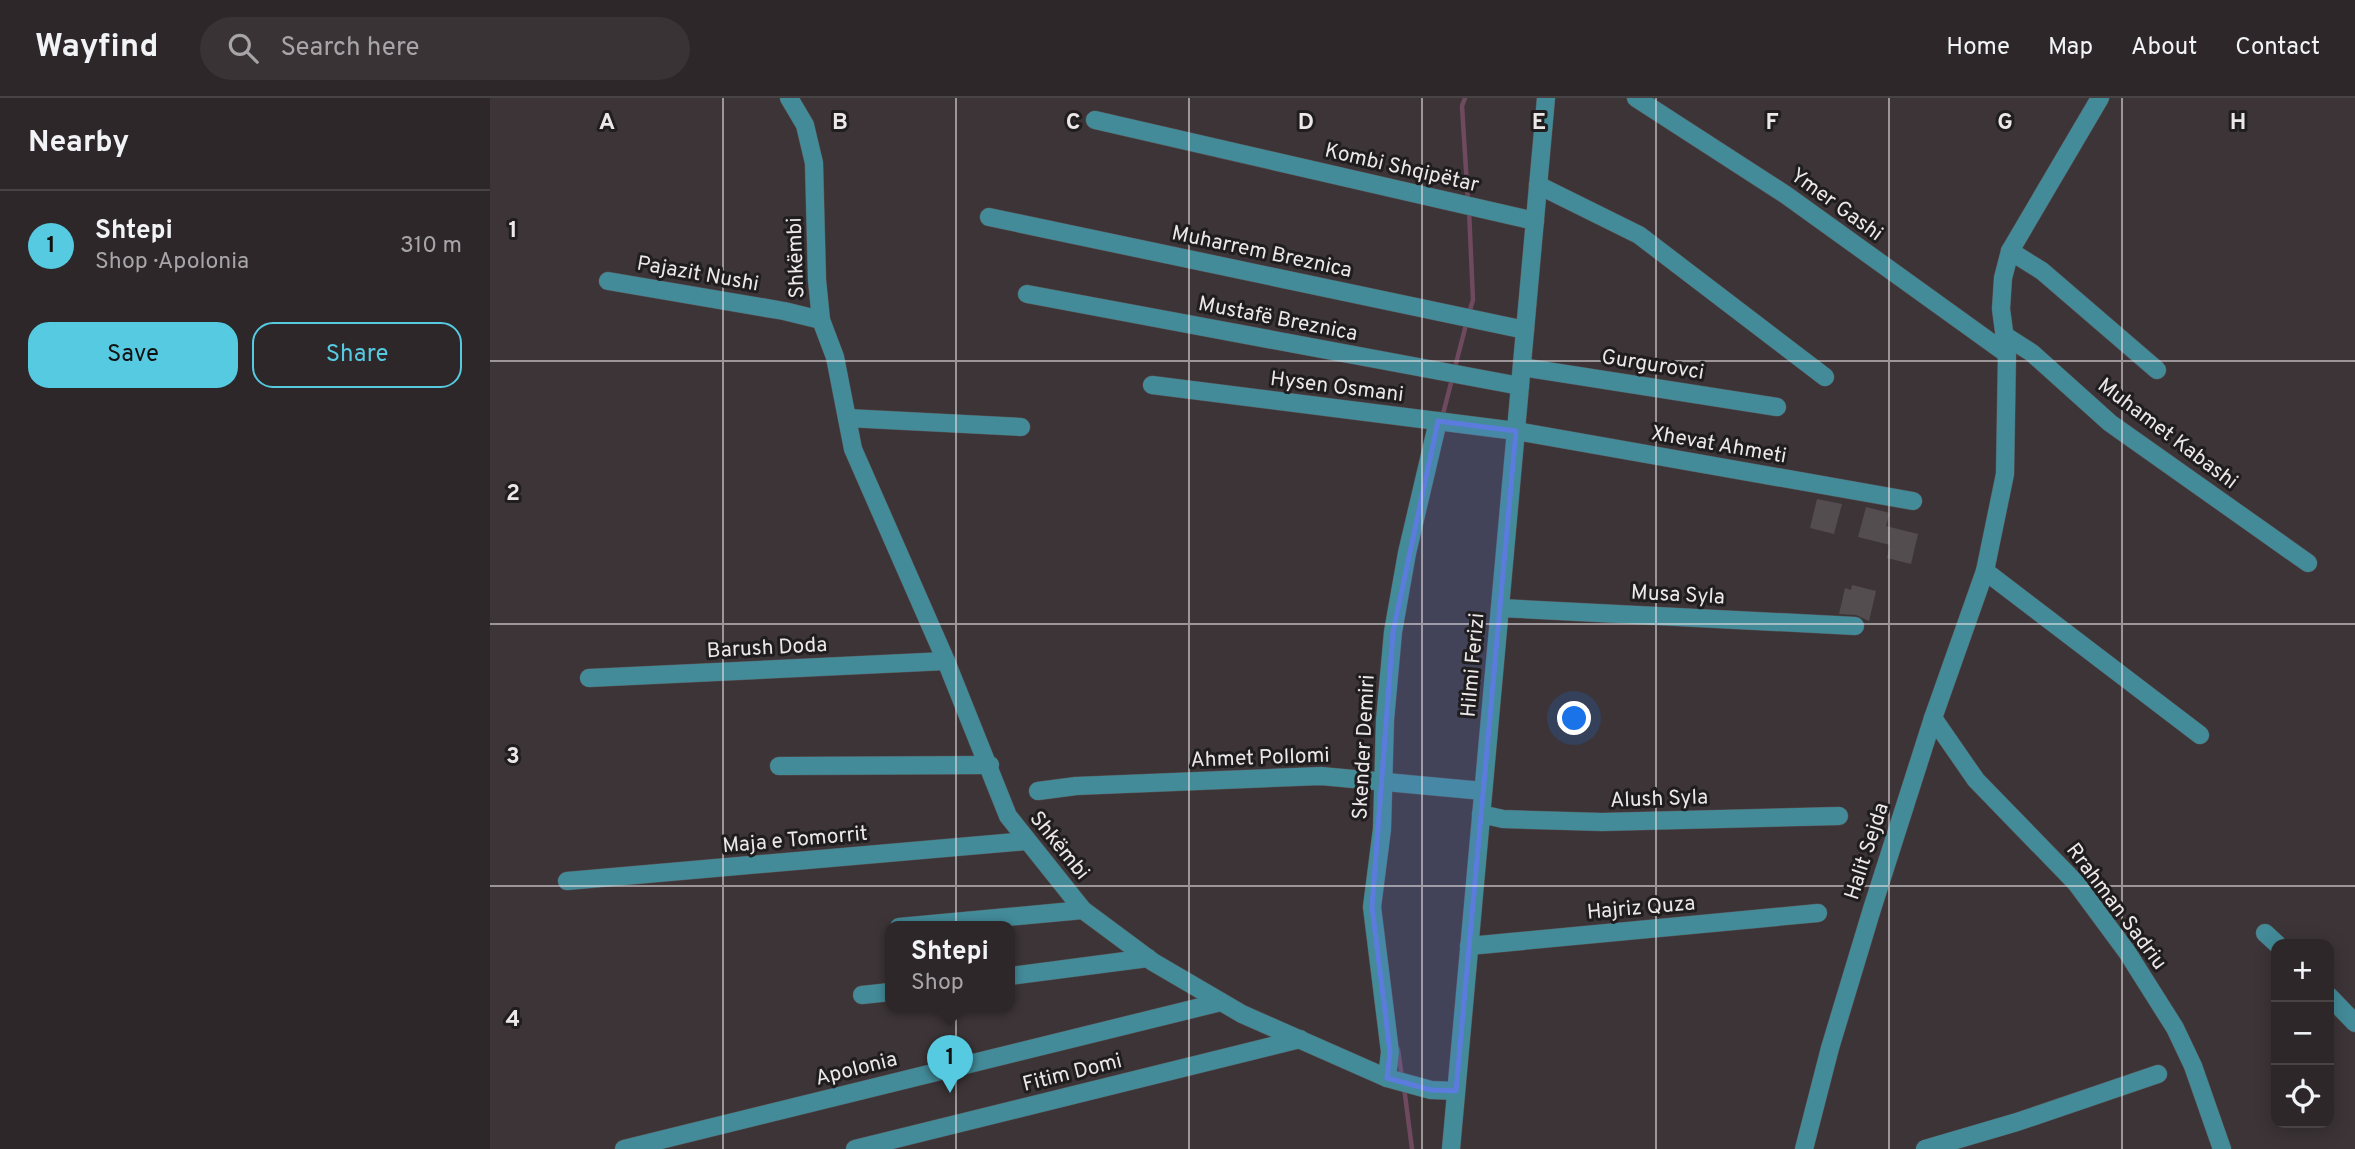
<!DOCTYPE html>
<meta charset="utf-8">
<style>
body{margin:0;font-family:Overpass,sans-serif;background:#393335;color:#f1f3f6}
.controls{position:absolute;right:21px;bottom:21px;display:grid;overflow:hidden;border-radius:14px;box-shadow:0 4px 18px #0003}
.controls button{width:63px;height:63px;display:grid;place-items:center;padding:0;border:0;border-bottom:2px solid #484446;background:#2d2729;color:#f1f3f6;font:35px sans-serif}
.you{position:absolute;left:1085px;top:621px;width:24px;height:24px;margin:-18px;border:5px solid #fff;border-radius:50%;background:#1a73e8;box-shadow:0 0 0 10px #1a73e833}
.badge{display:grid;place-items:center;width:46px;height:46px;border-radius:50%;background:#55cae0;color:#111;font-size:23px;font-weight:700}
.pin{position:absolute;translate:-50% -58px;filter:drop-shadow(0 2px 4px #0008)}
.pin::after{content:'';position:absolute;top:37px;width:24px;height:21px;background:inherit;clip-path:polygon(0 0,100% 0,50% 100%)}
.popup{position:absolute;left:395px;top:823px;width:130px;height:91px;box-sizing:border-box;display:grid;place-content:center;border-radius:14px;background:#2d2729;filter:drop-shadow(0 2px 5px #0005);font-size:23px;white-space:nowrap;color:#a7a5a8}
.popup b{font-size:26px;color:#f1f3f6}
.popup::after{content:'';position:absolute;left:50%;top:100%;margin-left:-14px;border:14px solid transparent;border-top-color:#2d2729}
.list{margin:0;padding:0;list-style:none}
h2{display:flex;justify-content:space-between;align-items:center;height:91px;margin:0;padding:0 28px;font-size:30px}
h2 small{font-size:23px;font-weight:400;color:#a7a5a8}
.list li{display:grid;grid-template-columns:46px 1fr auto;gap:21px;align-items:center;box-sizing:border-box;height:112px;padding:0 28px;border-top:2px solid #484446}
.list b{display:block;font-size:26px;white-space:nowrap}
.list p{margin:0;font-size:23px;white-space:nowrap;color:#a7a5a8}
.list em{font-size:23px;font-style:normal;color:#a7a5a8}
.actions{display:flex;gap:14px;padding:21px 28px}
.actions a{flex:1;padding:16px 0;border:2px solid #55cae0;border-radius:21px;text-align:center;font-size:24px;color:#55cae0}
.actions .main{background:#55cae0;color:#111}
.icon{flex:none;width:38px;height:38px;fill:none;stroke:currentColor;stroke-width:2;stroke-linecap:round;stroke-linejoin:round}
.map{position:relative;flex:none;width:1865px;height:1051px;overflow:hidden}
header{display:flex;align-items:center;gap:42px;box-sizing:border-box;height:98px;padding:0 35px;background:#2d2729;border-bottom:2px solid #484446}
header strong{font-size:33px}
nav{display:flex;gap:38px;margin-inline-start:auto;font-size:24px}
.search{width:490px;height:63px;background:#393335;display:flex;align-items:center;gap:18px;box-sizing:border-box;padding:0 24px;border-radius:38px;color:#a7a5a8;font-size:26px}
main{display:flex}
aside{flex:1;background:#2d2729}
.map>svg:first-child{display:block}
</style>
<header>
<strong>Wayfind</strong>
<div class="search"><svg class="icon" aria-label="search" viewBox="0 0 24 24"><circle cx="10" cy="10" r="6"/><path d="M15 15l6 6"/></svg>Search here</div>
<nav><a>Home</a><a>Map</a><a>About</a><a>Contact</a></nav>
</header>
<main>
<aside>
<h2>Nearby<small></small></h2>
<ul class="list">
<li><span class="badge">1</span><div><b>Shtepi</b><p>Shop · Apolonia</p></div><em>310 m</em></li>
</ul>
<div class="actions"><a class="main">Save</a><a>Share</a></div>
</aside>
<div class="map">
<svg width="1865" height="1051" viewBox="0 0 1865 1051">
<rect width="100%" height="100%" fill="#3c3437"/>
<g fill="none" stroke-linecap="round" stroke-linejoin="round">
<g stroke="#6f4a5e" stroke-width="4.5">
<path d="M 975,0 L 972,8 L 978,104"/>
<path d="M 979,112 L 983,202 L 979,215"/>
<path d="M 964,273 L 977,223"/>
<path d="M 952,320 L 962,281"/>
<path d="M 908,951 L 912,980"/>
<path d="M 914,989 L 922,1051"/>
</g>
</g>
<g fill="#544d50">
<path d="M 1327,401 L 1352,406 L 1344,436 L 1320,430 Z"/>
<path d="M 1376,409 L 1400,415 L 1396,428 L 1428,436 L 1421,466 L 1397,460 L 1400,447 L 1368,439 Z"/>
<path d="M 1362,487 L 1386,493 L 1379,523 L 1366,517 L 1349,516 L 1355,490 L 1361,492 Z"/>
</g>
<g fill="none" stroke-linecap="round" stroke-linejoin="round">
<g stroke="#585153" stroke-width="19">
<g id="minor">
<path d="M 299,0 L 315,27 L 324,65 L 327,182 L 331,222 L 345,259 L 363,351 L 456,563 L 518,718 L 593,812 L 663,864 L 752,916 L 897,980 L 941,992 L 966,993"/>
<path d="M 1146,0 L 1296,97 L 1517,256"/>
<path d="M 605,22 L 1045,123"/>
<path d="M 1048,87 L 1149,137 L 1335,279"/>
<path d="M 499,119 L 1035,232"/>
<path d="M 1520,153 L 1610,0"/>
<path d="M 118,183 L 294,213 L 331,222"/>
<path d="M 537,196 L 1030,288"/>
<path d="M 1514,237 L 1542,255 L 1620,325 L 1818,465"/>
<path d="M 1032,269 L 1287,309"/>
<path d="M 662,287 L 1026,333 L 1423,403"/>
<path d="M 357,320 L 531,329"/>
<path d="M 1495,473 L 1710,637"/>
<path d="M 1010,510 L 1365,528"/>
<path d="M 99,580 L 456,563"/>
<path d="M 1443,620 L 1486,682 L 1586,785 L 1637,854 L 1685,930 L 1703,968 L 1732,1051"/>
<path d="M 289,668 L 500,667"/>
<path d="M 548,693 L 586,688 L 831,678 L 993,693"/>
<path d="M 991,716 L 1013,721 L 1112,724 L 1349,718"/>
<path d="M 77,783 L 536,743"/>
<path d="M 409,829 L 593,812"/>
<path d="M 1775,835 L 1787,846"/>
<path d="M 979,848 L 1328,815"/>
<path d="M 520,878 L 658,860"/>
<path d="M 372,897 L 400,894"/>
<path d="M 1839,898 L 1865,925"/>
<path d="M 897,980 L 900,954 L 882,809 L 892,731 L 895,622 L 903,534 L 917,455 L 948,323"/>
<path d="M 134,1051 L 731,904"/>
<path d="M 365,1051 L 810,941"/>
<path d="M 961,1051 L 1056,0"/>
<path d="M 1314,1051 L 1340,950 L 1382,811 L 1443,620 L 1495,473 L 1515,376 L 1517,256 L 1511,211 L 1513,180 L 1520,153 L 1552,173 L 1667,272"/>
<path d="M 1435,1051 L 1527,1024 L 1668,976"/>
</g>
</g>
<use href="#minor" stroke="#438b99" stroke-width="18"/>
</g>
<path fill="#5b7cdd" fill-opacity="0.2" stroke="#5b7cdd" stroke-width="5" stroke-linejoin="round" d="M 948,323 L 1026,333 L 966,993 L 941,992 L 897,980 L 900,954 L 882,809 L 903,534 Z"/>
<path fill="none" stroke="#ece7e9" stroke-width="2" stroke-opacity="0.55" d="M 233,0 L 233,1051M 466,0 L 466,1051M 699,0 L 699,1051M 932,0 L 932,1051M 1166,0 L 1166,1051M 1399,0 L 1399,1051M 1632,0 L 1632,1051M 0,263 L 1865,263M 0,526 L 1865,526M 0,788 L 1865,788"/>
<g text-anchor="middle" stroke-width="6" stroke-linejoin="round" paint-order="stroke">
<g font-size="21" fill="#ece7e9" stroke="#201d1e">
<text transform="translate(912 69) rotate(13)" y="7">Kombi Shqipëtar</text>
<text transform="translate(1347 106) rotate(36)" y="7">Ymer Gashi</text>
<text transform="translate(772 153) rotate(12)" y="7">Muharrem Breznica</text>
<text transform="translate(305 160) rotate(-92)" y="7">Shkëmbi</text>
<text transform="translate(208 175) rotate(10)" y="7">Pajazit Nushi</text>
<text transform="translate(788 220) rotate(11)" y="7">Mustafë Breznica</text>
<text transform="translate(1163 266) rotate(9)" y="7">Gurgurovci</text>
<text transform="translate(847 288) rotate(7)" y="7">Hysen Osmani</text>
<text transform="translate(1678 335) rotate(37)" y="7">Muhamet Kabashi</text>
<text transform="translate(1229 346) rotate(10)" y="7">Xhevat Ahmeti</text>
<text transform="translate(1188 496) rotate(3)" y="7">Musa Syla</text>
<text transform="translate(277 549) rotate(-3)" y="7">Barush Doda</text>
<text transform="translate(982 567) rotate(-85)" y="7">Hilmi Ferizi</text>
<text transform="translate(873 649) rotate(-87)" y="7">Skender Demiri</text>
<text transform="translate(770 659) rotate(-2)" y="7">Ahmet Pollomi</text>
<text transform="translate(1169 700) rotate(-2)" y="7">Alush Syla</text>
<text transform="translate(305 741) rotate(-5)" y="7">Maja e Tomorrit</text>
<text transform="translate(570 747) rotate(51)" y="7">Shkëmbi</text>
<text transform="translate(1376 753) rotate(-72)" y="7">Halit Sejda</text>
<text transform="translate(1627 808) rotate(53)" y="7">Rrahman Sadriu</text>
<text transform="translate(1151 809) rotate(-5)" y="7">Hajriz Quza</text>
<text transform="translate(366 970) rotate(-14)" y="7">Apolonia</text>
<text transform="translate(582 974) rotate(-14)" y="7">Fitim Domi</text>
</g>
</g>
<g font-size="23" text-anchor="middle" font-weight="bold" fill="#ece7e9" stroke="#201d1e" stroke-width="6" stroke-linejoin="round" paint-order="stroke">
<text x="117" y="31">A</text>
<text x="350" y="31">B</text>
<text x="583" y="31">C</text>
<text x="816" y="31">D</text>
<text x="1049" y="31">E</text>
<text x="1282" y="31">F</text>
<text x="1515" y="31">G</text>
<text x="1748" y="31">H</text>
<text x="23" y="139">1</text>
<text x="23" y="402">2</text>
<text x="23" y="665">3</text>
<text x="23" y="928">4</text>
</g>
</svg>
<div class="controls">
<button>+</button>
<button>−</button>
<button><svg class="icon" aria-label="locate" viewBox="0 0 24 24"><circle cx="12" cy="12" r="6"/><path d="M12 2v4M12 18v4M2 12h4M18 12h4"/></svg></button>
</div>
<div class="you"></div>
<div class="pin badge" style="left:460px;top:995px">1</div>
<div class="popup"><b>Shtepi</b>Shop</div>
</div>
</main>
